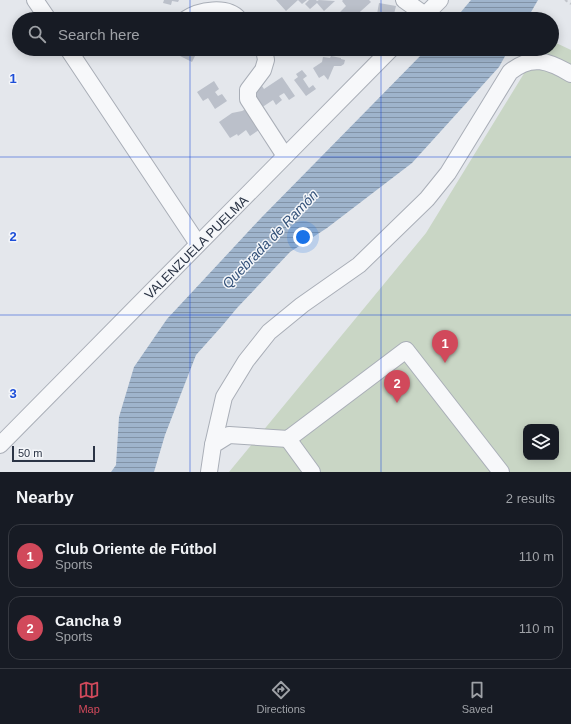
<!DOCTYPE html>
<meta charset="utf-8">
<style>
body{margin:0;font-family:Arial,sans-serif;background:#20242c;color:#f1f3f6}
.controls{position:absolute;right:12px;bottom:12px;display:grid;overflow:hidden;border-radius:8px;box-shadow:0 2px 10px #0003}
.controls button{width:36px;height:36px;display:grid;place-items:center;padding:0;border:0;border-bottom:1px solid #363941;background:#171b24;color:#f1f3f6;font:20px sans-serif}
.scale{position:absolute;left:12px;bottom:10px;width:83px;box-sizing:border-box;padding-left:4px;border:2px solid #2b3445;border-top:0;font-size:11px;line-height:14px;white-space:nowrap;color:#2b3445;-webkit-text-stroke:3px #f4f6f9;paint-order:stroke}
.you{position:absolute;left:303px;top:237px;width:14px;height:14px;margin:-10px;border:3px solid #fff;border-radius:50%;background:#1a73e8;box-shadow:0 0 0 6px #1a73e833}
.badge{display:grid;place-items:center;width:26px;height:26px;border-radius:50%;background:#d1495b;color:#fff;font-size:13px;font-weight:700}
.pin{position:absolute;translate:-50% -33px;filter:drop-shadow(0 1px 2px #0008)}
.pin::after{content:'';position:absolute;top:21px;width:14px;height:12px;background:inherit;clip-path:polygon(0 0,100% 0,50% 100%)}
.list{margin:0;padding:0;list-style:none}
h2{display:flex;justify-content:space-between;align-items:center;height:52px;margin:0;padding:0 16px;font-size:17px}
h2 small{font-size:13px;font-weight:400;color:#9ea1a6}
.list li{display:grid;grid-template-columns:26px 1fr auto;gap:12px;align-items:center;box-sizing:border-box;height:64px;margin:0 8px 8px;padding:0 8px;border:1px solid #363941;border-radius:12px}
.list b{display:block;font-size:15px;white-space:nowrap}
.list p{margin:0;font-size:13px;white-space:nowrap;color:#9ea1a6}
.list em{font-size:13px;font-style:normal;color:#9ea1a6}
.icon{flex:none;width:22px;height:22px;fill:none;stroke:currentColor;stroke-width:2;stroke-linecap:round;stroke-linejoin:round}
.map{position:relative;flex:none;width:571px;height:472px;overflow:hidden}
.search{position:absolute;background:#171b24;box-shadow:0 2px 10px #0003;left:12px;right:12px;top:12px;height:44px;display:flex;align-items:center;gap:10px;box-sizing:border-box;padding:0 14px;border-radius:22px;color:#9ea1a6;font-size:15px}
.sheet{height:196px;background:#171b24}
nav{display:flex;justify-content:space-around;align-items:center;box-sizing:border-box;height:56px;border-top:1px solid #363941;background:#171b24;font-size:11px;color:#9ea1a6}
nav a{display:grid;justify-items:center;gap:2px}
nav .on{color:#d1495b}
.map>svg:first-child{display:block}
</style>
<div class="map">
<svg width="571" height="472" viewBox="0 0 571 472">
<defs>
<pattern id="water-rules" width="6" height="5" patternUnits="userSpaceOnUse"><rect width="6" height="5" fill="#9fb4cc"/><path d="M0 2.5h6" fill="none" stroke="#8293a7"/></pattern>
</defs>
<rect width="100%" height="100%" fill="#e4e7ec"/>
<path fill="#c9d6c5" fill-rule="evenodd" d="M 552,41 L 571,50 L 571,472 L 229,472 L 426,233 L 539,49 L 552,49 ZM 526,427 L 556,427 L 556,457 L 526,457 Z"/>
<g fill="url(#water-rules)">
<path d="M 471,0 L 538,0 L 527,19 L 455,19 Z"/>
<path d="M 427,49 L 509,49 L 499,67 L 412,163 L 327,228 L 290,252 L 237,308 L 222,326 L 196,355 L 165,435 L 154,472 L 111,472 L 116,465 L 119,417 L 134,367 L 167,319 L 261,218 Z"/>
</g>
<g fill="#bbc0ca">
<path d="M 164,0 L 179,0 L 178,2 L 172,1 L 171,5 L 163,3 Z"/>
<path d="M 276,0 L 307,0 L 302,4 L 298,0 L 286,11 Z"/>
<path d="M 309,0 L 316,0 L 317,1 L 319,0 L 335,1 L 324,11 L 317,3 L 310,9 L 305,4 Z"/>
<path d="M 343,0 L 369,0 L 371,2 L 352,19 L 339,19 L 336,16 L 346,6 L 342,1 Z"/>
<path d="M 379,3 L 396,6 L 394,14 L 392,14 L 391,19 L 362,19 L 369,12 L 377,14 Z"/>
<path d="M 175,49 L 196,49 L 198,50 L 192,62 L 174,53 Z"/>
<path d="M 331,56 L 341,58 L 341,59 L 345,60 L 344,64 L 341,66 L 334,66 L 328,80 L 324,75 L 319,78 L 313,68 L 322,62 L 323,57 L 330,58 Z"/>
<path d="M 302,70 L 307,76 L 303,79 L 309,88 L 313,85 L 316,89 L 306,96 L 294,80 L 298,77 L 296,74 Z"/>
<path d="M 282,77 L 295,96 L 289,100 L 284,93 L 279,96 L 282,100 L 276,105 L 273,100 L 261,108 L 253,96 L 257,93 L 253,87 L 260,83 L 264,89 Z"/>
<path d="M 214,81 L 219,89 L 215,92 L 218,96 L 222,94 L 227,101 L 215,109 L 208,98 L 203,101 L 197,92 Z"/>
<path d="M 248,108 L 262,128 L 250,136 L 246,130 L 238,136 L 237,134 L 230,138 L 219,122 L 232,113 L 242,111 Z"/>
</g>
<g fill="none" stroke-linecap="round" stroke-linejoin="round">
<g stroke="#a9aeb7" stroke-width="18">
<g id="minor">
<path d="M 35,0 L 48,19"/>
<path d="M 404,0 L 425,15"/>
<path d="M 186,19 C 199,10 227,5 239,19"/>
<path d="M 421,19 L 440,0"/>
<path d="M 68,49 L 198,244"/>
<path d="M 264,49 L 266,60 L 263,70 L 248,90 L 248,99 L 285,156"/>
<path d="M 288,439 L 312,472"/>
<path d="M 0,445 L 391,49"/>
<path d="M 213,445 L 224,397 L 246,361 L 269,332 L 302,305 L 359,265 L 427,199 L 448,173 L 510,72 C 532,54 549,61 571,74"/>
<path d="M 209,472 L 213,445 L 229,435 L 288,439 L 406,350 L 501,472"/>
</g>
</g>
<path stroke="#c2c5cb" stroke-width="2" stroke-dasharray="3 3" stroke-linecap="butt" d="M 565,0 L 571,4"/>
<use href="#minor" stroke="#f7f8fa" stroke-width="16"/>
</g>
<path fill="none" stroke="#1d4ed8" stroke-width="1" stroke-opacity="0.55" d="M 190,0 L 190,19M 381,0 L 381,19M 190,49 L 190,472M 381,49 L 381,472M 0,157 L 571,157M 0,315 L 571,315"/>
<g text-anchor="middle" stroke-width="3" stroke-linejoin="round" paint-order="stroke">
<g font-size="13" fill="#2b3445" stroke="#f4f6f9">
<text transform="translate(196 247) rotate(-45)" y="5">VALENZUELA PUELMA</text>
</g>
<g font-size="14" font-style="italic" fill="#34527a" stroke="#f4f6f9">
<text transform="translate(270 239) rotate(-46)" y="5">Quebrada de Ramón</text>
</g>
</g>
<g font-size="13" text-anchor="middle" font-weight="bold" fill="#1d4ed8" stroke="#f4f6f9" stroke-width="3" stroke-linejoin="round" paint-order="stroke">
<text x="13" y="83">1</text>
<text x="13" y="241">2</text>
<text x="13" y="398">3</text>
</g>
</svg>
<div class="controls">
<button><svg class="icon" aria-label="layers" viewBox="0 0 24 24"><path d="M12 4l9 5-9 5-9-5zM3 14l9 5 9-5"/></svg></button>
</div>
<div class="scale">50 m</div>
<div class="you"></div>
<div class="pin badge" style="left:445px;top:363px">1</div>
<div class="pin badge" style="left:397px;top:403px">2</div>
<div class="search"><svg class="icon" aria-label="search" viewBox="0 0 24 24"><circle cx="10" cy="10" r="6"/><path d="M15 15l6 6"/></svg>Search here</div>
</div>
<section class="sheet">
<h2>Nearby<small>2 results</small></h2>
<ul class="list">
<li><span class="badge">1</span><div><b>Club Oriente de Fútbol</b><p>Sports</p></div><em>110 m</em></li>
<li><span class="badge">2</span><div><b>Cancha 9</b><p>Sports</p></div><em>110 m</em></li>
</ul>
</section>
<nav>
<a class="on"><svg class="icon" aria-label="map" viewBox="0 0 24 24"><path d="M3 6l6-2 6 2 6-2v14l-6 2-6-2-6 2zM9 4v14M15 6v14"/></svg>Map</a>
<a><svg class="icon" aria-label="directions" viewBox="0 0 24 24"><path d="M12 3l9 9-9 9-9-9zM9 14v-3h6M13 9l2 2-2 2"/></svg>Directions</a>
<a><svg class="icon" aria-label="saved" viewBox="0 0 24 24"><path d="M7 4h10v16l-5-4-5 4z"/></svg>Saved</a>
</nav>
